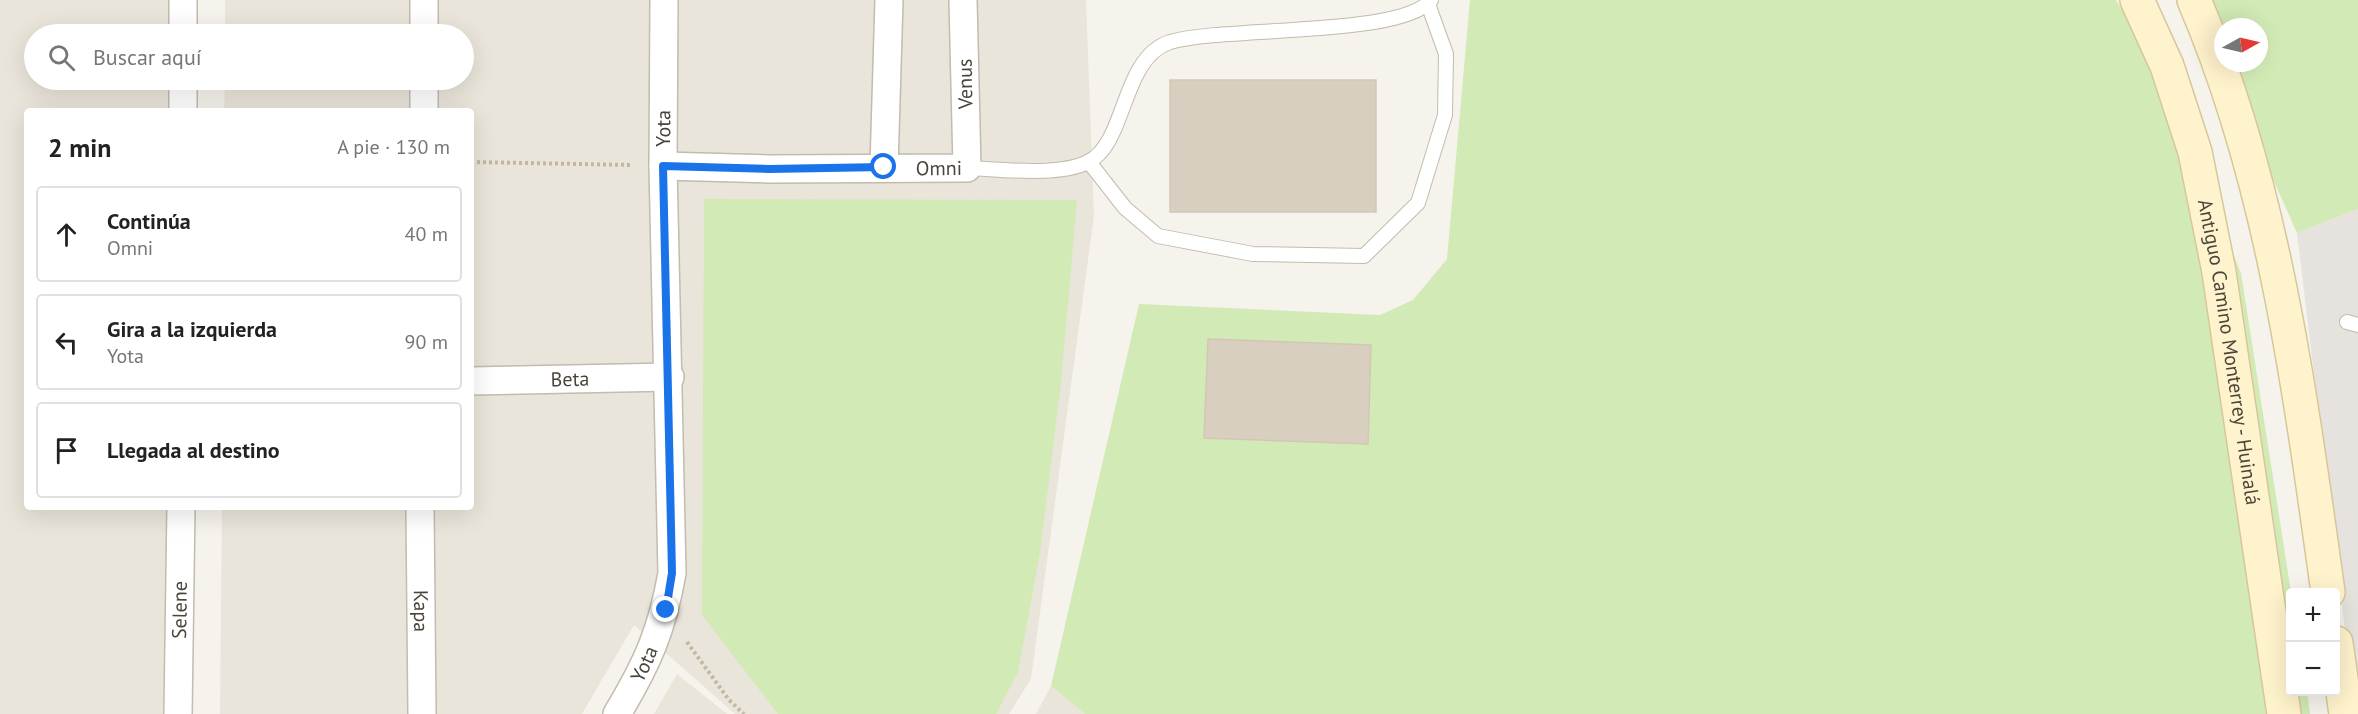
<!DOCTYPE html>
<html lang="es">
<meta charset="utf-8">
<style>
body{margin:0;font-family:"PT Sans",sans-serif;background:#f6f6f6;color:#222}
.controls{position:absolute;right:18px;bottom:18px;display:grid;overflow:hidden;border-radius:6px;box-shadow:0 6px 24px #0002}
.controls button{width:54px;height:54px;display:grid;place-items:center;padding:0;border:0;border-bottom:2px solid #e0e0e0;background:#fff;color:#222;font:30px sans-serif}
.compass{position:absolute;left:2214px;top:18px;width:54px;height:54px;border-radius:50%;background:#fff;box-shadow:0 6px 24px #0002;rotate:82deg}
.stop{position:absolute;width:18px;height:18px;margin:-14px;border:4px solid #1a73e8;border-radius:50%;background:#fff}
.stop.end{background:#1a73e8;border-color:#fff;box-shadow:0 2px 6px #0008}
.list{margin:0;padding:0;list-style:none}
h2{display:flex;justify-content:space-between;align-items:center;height:78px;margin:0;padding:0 24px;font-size:26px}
h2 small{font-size:20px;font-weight:400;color:#767676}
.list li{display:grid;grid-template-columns:39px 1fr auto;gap:18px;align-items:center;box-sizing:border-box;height:96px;margin:0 12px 12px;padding:0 12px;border:2px solid #e0e0e0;border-radius:6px}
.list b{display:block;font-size:22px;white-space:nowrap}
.list p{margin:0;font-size:20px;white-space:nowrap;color:#767676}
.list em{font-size:20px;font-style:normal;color:#767676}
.icon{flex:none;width:33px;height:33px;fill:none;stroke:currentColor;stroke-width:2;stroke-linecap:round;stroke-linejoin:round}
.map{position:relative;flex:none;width:2358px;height:714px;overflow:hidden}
.search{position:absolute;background:#fff;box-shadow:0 6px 24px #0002;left:24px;top:24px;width:450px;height:66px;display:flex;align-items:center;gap:15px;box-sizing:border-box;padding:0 21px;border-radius:33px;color:#767676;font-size:22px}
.panel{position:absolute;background:#fff;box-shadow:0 6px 24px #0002;left:24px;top:108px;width:450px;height:402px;border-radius:6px}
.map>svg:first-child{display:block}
</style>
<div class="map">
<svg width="2358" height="714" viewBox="0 0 2358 714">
<rect width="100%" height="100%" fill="#f6f3ec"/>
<g fill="#eae5da">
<path d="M 0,0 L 173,0 L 173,34 L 34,34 L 34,80 L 173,80 L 172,111 L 27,111 L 27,507 L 169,507 L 167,714 L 0,714 Z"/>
<path d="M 225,0 L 1086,0 L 1094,216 L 1031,679 L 1009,714 L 735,714 L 634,625 L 582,714 L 220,714 L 222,507 L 471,507 L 471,111 L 224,111 L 225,80 L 464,80 L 464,34 L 225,34 Z"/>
<path d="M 677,674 L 727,714 L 654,714 Z"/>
<path d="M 1051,686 L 1085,714 L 1036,714 Z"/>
</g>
<path fill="#e6e2dd" d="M 2358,209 L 2358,714 L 2355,714 L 2297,233 Z"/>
<g fill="#d2eab5" fill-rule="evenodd">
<path d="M 1470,0 L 2116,0 L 2153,57 L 2241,273 L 2291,592 L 2290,692 L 2307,692 L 2310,714 L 1085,714 L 1051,686 L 1139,304 L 1380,315 L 1413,300 L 1447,259 Z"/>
<path d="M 2193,0 L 2358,0 L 2358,209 L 2297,233 ZM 2223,27 L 2259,27 L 2259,63 L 2223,63 Z"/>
<path d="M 704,199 L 1077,200 L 1061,383 L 1040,553 L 1018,672 L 996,714 L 778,714 L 702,615 Z"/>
</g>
<g fill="#d8cfc1" stroke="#d3c7b4" stroke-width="1.5">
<rect x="1170" y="80" width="206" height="132"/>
<path d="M 1208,339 L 1371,345 L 1368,444 L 1204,438 Z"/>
</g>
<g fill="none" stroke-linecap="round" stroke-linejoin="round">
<g stroke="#c2bbae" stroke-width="16">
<g id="lane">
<path d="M 1089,162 L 1125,208 L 1158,236 L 1253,254 L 1364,256 L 1418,203 L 1445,115 L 1446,54 L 1428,4"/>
<path d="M 967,168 C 1000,169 1058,177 1088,162 C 1127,143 1121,58 1170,42 C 1225,26 1402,37 1431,0"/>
<path d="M 2347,322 L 2358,325"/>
</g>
</g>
<g stroke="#c2bbae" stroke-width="30">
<g id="street">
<path d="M 183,34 L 183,0"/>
<path d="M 424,34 L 424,0"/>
<path d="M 183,111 L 183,80"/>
<path d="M 424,111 L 424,80"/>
<path id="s1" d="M 663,166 L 769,169 L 967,168 L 963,0"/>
<path d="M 884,167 L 889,0"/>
<path id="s2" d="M 471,381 L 670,377"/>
<path id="s3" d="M 420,507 L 422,714"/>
<path id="s4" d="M 178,714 L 181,507"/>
<path id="s5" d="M 617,714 C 647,664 662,631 672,573 L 663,166 L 664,0"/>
</g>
</g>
<g stroke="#d6c79b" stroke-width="36">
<g id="secondary">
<path id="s6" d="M 2137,0 L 2167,66 L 2195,152 L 2219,272 L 2284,714"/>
<path d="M 2194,0 C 2274,186 2300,393 2328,592"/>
<path d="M 2336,643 L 2346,714"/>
</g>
</g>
<g stroke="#c4b79f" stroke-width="4" stroke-dasharray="3 3" stroke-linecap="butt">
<path d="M 471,162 L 632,165"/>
<path d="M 687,642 L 729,700 L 744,714"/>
</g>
<use href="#lane" stroke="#fff" stroke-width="14"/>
<use href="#street" stroke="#fff" stroke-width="27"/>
<use href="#secondary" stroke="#fff3cd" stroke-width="33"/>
</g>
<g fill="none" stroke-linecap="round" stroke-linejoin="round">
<path stroke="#1a73e8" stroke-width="8" d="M 666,610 L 672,573 L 663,166 L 769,169 L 884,167"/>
</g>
<g text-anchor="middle" stroke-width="5" stroke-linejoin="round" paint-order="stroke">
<g font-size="20" fill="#4b4439" stroke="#fff">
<text transform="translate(965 84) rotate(-91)" y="7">Venus</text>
<text dy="7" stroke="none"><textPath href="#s5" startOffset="597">Yota</textPath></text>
<text dy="7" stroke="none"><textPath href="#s1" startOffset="276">Omni</textPath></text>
<text dy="7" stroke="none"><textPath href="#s6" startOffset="366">Antiguo Camino Monterrey - Huinalá</textPath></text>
<text dy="7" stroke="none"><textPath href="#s2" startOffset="99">Beta</textPath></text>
<text dy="7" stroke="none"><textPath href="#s4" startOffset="104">Selene</textPath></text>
<text dy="7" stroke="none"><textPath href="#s3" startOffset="104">Kapa</textPath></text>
<text dy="7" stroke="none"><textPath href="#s5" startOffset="57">Yota</textPath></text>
</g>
</g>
</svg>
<div class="controls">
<button>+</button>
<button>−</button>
</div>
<svg class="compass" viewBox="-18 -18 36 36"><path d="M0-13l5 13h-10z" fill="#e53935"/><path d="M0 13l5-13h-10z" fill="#767676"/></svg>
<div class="stop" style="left:884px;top:167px"></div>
<div class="stop end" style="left:666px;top:610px"></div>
<div class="search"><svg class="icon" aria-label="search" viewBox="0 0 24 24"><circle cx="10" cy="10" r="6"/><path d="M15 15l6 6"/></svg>Buscar aquí</div>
<section class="panel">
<h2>2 min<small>A pie · 130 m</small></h2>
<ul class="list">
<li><svg class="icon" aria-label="ahead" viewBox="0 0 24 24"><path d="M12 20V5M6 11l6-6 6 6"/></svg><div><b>Continúa</b><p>Omni</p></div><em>40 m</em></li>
<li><svg class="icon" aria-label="left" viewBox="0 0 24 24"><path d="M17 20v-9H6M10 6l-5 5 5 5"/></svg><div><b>Gira a la izquierda</b><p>Yota</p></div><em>90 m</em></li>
<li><svg class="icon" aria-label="arrive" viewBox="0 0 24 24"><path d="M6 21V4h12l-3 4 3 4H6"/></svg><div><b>Llegada al destino</b></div></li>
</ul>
</section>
</div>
